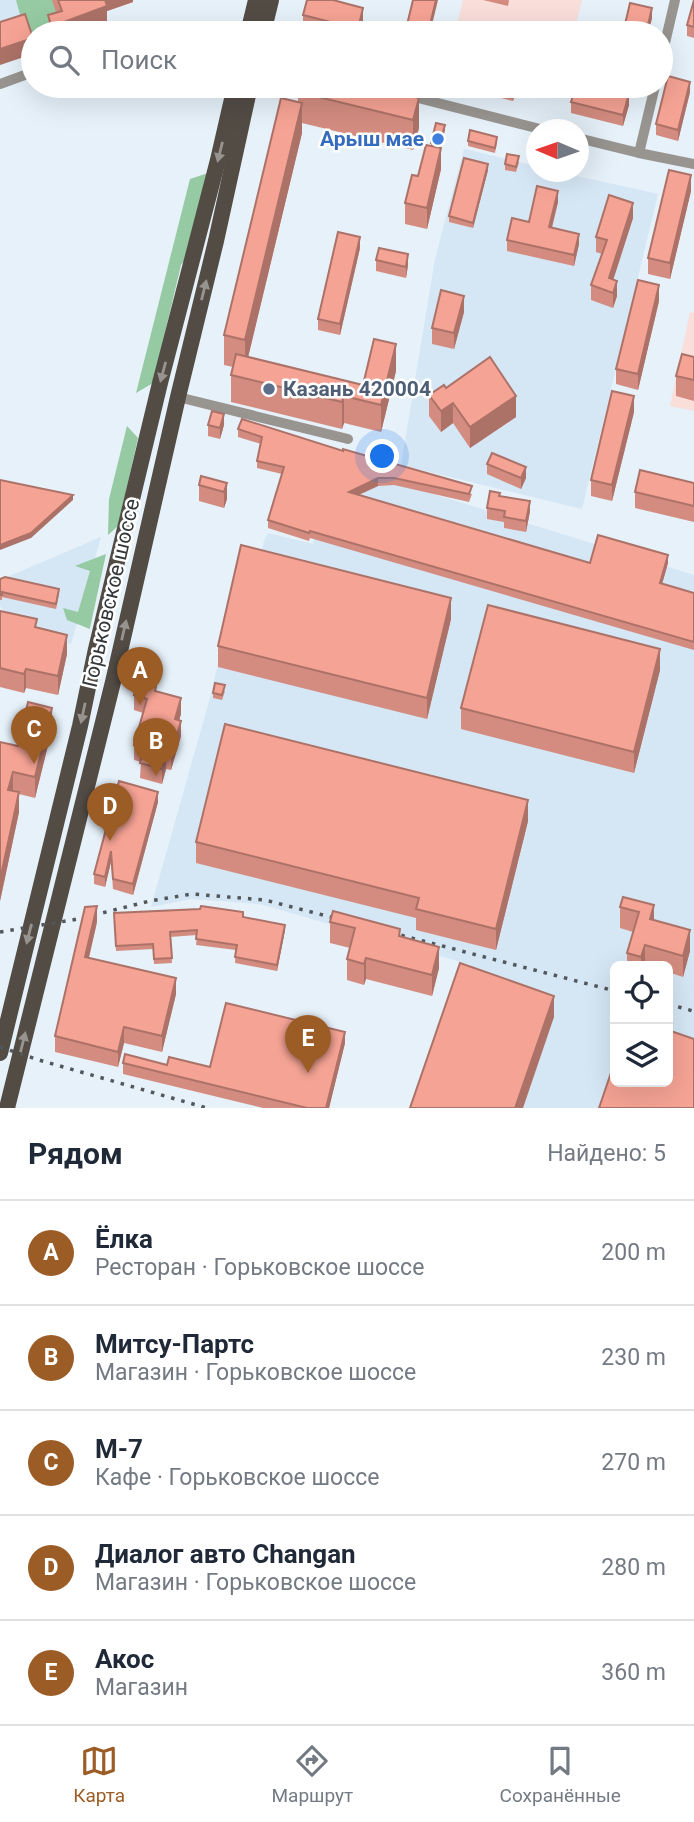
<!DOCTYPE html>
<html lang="ru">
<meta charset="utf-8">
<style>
body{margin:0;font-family:Roboto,sans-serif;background:#f2f2f3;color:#1f2937}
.controls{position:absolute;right:21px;bottom:21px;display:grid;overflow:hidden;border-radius:10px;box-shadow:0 7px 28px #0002}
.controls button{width:63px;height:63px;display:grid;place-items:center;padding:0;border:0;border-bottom:2px solid #e0e1e3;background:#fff;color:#1f2937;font:35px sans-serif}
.compass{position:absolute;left:526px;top:119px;width:63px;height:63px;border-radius:50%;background:#fff;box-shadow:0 7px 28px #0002;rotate:272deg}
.you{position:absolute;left:383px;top:457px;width:24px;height:24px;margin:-18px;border:5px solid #fff;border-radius:50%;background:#1a73e8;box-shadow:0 0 0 10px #1a73e833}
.badge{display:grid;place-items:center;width:46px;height:46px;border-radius:50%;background:#9c5c25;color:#fff;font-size:23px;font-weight:700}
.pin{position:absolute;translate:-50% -58px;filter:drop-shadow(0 2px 4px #0008)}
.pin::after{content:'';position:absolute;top:37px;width:24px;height:21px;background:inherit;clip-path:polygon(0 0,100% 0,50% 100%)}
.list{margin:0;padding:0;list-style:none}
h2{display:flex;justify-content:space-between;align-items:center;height:91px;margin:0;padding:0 28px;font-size:30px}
h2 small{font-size:23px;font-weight:400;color:#747a83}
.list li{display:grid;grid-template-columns:46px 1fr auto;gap:21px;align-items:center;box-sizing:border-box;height:105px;padding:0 28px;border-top:2px solid #e0e1e3}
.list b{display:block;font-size:26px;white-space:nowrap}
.list p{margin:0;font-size:23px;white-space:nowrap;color:#747a83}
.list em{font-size:23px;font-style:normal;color:#747a83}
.icon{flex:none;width:38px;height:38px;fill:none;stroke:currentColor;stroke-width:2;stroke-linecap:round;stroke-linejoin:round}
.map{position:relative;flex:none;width:694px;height:1108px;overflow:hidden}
.search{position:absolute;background:#fff;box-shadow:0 7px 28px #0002;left:21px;right:21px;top:21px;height:77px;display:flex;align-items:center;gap:18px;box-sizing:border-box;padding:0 24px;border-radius:38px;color:#747a83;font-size:26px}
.sheet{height:616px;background:#fff}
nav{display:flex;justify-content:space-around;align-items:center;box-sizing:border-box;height:98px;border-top:2px solid #e0e1e3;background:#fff;font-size:19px;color:#747a83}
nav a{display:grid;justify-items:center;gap:4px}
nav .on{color:#9c5c25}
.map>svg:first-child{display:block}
</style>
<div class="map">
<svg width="694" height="1108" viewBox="0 0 694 1108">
<rect width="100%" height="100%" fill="#e6f1fa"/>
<g fill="#d5e6f4" fill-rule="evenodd">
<path d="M 0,0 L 16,0 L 30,52 L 0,65 Z"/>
<path d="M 464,149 L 536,166 L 536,172 L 559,172 L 658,194 L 582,509 L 401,465 L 435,259 Z"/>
<path d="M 337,464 L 694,575 L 694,1108 L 423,1108 L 471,965 L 260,904 L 191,899 L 151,907 L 210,698 L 241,566 L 257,570 L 264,541 L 268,533 L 313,544 ZM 615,966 L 668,966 L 668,1082 L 615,1082 Z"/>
<path d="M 101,537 L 71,644 L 54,640 L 40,627 L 7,616 L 0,606 L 0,580 Z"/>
</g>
<g fill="#f9deda">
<path d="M 463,0 L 582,0 L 574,33 L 455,33 Z"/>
<path d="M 690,312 L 694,313 L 694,411 L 670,406 Z"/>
</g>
<g fill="#95caa2">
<path d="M 16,0 L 72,0 L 83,33 L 33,33 L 33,51 L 30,52 Z"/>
<path d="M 208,173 L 187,257 L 181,265 L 153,383 L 136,393 L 190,179 Z"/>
<path d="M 127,426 L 138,438 L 118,526 L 108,535 L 109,499 Z"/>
<path d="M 106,554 L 90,628 L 90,629 L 67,620 L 63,608 L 78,612 L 90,571 L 75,566 Z"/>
</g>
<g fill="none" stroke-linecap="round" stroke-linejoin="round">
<g stroke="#989490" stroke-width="10">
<path d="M 145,33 L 167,30 L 179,33"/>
<path d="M 661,60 L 675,0"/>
<path d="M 0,84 L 33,72"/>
<path d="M 371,86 L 544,130"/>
<path d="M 578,138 L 639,153 L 694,164"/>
<path d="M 639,153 L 655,86"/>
<path d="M 178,397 L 348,439"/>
</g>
<g stroke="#524c45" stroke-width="16">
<path d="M 248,33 L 256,0"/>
<path d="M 263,33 L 271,0"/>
<path d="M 0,1053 L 80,726 L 96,649 L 160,383 L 218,160 L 235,86"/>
<path d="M 7,1108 L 113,682 L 178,397 L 216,241 L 250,86"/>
</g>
<g stroke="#52575b" stroke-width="3.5" stroke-dasharray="3.5 7" stroke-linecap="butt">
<path d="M 381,930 L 615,991"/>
<path d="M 0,932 L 78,919 L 150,901 L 192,894 L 265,900 L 350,922"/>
<path d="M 668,1004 L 693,1011"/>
<path d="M 0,1047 L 39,1060 L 207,1108"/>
</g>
</g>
<g fill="#d38c7f">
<path d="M 52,0 L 133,0 L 133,2 L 107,11 L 107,21 L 73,33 L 49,33 L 48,15 L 56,12 Z"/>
<path d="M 333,0 L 363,33 L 303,33 L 303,15 Z"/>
<path d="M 483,0 L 509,0 L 508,6 Z"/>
<path d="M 694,0 L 694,38 L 687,36 L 687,25 Z"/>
<path d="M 470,86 L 517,86 L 513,101 L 470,90 Z"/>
<path d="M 298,92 L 419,98 L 419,128 L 413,150 L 302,123 L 302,133 L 248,357 L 363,385 L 396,371 L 381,432 L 344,423 L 342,429 L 231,402 L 231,375 L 233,367 L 224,365 L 224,335 L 298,102 Z"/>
<path d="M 690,92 L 678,141 L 656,135 L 656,124 Z"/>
<path d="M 571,102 L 629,105 L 623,126 L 571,113 Z"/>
<path d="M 445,130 L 440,148 L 441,169 L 427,229 L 405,224 L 405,203 L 431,146 L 431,143 Z"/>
<path d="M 468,141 L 497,142 L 495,153 L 468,146 Z"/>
<path d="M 519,162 L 516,172 L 505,170 L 505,164 Z"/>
<path d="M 488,170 L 473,228 L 449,222 L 449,216 Z"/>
<path d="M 691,191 L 670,279 L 648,274 L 648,258 Z"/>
<path d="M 558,202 L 552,228 L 579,244 L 574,266 L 507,251 L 507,240 Z"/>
<path d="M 633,218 L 613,280 L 617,296 L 613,308 L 591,300 L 591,285 L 602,254 L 596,252 L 596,237 Z"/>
<path d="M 360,248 L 340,335 L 318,330 L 318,319 Z"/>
<path d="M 376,260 L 408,265 L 406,278 L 376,271 Z"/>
<path d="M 659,301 L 638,390 L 616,384 L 616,369 Z"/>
<path d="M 464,312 L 454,349 L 432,344 L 432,328 Z"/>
<path d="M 694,357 L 694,401 L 676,396 L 676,376 Z"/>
<path d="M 446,388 L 516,417 L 470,448 L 453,423 L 441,432 L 429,416 L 429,395 Z"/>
<path d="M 634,412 L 612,501 L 591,496 L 591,480 Z"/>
<path d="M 208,425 L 224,425 L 220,439 L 208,436 Z"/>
<path d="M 238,429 L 472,494 L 469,502 L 394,485 L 378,486 L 359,495 L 590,563 L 668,563 L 662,584 L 694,593 L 694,650 L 310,538 L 309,541 L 268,528 L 268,520 L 282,474 L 257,468 L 257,461 L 261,444 L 238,437 Z"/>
<path d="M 487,464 L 526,478 L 521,489 L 487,474 Z"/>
<path d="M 227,483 L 227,499 L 224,508 L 199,501 L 199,485 Z"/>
<path d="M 694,483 L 694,522 L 635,508 L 635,492 Z"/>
<path d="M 500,496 L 530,511 L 526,532 L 504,528 L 504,522 L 487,519 L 487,508 Z"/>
<path d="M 0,579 L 59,594 L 56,609 L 2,597 L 2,600 L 0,600 Z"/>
<path d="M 0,611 L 37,628 L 67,654 L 58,695 L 26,688 L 24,693 L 0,687 Z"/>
<path d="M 451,619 L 427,719 L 218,667 L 218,646 Z"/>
<path d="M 660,670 L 634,773 L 461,729 L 461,708 Z"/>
<path d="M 156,691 L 181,714 L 179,720 L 181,736 L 171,770 L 166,769 L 162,784 L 140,778 L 141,762 L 134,760 L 134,745 L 143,713 L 134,710 L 134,695 Z"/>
<path d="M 225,691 L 222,700 L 213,698 L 213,693 Z"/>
<path d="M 52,729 L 35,798 L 19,794 L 19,812 L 0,901 L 0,742 L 18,746 Z"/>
<path d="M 158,802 L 133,895 L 113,889 L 111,862 L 105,887 L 94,884 L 94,874 Z"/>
<path d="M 528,821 L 496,950 L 416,930 L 416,918 L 196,863 L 196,842 Z"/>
<path d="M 623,897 L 654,920 L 690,951 L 683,977 L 668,972 L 668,966 L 627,966 L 627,953 L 633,932 L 620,928 L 620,907 Z"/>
<path d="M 114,913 L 243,917 L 285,930 L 277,971 L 235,963 L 236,950 L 196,945 L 197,935 L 170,937 L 172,963 L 154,964 L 153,949 L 116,951 Z"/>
<path d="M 97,922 L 89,958 L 176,994 L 162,1052 L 124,1043 L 118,1067 L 55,1052 L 55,1036 Z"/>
<path d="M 330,922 L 400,937 L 439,968 L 432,996 L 366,979 L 364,985 L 347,980 L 347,959 L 350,948 L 330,943 Z"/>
<path d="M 345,1043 L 329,1108 L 263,1108 L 123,1074 L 123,1063 L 210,1067 Z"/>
</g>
<g fill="#ac7268">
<path d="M 104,0 L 133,0 L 133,2 L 107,11 L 107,21 L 73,33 L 53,33 L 53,31 L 61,23 Z"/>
<path d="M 436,0 L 438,0 L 430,33 L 428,33 Z"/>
<path d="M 363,8 L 363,33 L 358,33 L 358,29 Z"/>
<path d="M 652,8 L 652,19 L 648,33 L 646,33 Z"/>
<path d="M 33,38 L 33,54 L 0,65 L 0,49 Z"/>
<path d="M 690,82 L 690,92 L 678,141 L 678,130 Z"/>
<path d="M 514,86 L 517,86 L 513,101 L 513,91 Z"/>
<path d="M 629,94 L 629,105 L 623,126 L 623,115 Z"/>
<path d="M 419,98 L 419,128 L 413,150 L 413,120 Z"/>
<path d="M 302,103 L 302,133 L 245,370 L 245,340 Z"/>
<path d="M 445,125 L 445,130 L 439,151 L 439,145 Z"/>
<path d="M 441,148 L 441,169 L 427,229 L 427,208 Z"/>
<path d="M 488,164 L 488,170 L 473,228 L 473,223 Z"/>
<path d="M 691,175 L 691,191 L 670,279 L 670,263 Z"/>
<path d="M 558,191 L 558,202 L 549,238 L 549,227 Z"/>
<path d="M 633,203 L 633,218 L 609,293 L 609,278 Z"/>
<path d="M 579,234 L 579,244 L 574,266 L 574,255 Z"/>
<path d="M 360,237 L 360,248 L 340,335 L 340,324 Z"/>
<path d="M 408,254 L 408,265 L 406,278 L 406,267 Z"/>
<path d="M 617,281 L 617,296 L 613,308 L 613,293 Z"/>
<path d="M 659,285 L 659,301 L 638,390 L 638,374 Z"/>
<path d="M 464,296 L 464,312 L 454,349 L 454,333 Z"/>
<path d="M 396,344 L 396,371 L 381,432 L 381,405 Z"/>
<path d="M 344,396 L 344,423 L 342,429 L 342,402 Z"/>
<path d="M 516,396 L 516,417 L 470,448 L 470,427 Z"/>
<path d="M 634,396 L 634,412 L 612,501 L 612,485 Z"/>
<path d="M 453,403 L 453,423 L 441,432 L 441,411 Z"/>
<path d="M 224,414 L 224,425 L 220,439 L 220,428 Z"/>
<path d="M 526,467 L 526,478 L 521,489 L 521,478 Z"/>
<path d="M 378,478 L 378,486 L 349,499 L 349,492 Z"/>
<path d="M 227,483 L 227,499 L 224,508 L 224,492 Z"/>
<path d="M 73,495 L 73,500 L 31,538 L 0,550 L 0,545 Z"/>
<path d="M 530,501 L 530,511 L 526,532 L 526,521 Z"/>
<path d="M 668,555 L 668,563 L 660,591 L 660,583 Z"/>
<path d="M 451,598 L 451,619 L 427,719 L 427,698 Z"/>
<path d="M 67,635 L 67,654 L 58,695 L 58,676 Z"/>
<path d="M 660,649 L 660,670 L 634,773 L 634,752 Z"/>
<path d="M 26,669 L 26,688 L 24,693 L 24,674 Z"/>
<path d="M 181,698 L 181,714 L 175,734 L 175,719 Z"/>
<path d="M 52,708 L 52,729 L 35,798 L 35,777 Z"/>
<path d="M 181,721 L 181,736 L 171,770 L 171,755 Z"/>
<path d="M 166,753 L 166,769 L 162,784 L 162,769 Z"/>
<path d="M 13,772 L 13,793 L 8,790 Z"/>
<path d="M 19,792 L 19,812 L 0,901 L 0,880 Z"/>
<path d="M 158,792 L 158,802 L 133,895 L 133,884 Z"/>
<path d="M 528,800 L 528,821 L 496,950 L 496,929 Z"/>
<path d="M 111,851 L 111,862 L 105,887 L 105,877 Z"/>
<path d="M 654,905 L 654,926 L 650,919 Z"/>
<path d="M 97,906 L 97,922 L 85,973 L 85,957 Z"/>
<path d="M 285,925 L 285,930 L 277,971 L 277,965 Z"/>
<path d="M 690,930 L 690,951 L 683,977 L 683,956 Z"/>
<path d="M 645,945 L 645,966 L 641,966 L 641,957 Z"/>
<path d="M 439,947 L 439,968 L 432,996 L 432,975 Z"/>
<path d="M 366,958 L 366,979 L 364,985 L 364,964 Z"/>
<path d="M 176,978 L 176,994 L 162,1052 L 162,1036 Z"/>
<path d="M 554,996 L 554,1017 L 523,1108 L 515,1108 Z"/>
<path d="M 124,1027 L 124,1043 L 118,1067 L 118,1052 Z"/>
<path d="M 345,1032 L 345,1043 L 329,1108 L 326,1108 Z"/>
</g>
<g fill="#f5a394" stroke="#ac7268" stroke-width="2">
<path d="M 58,0 L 105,0 L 107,6 L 61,23 L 63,28 L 53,31 L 48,15 L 62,11 Z"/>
<path d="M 307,0 L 333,0 L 363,8 L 358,29 L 303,15 Z"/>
<path d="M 413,0 L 436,0 L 428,33 L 405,33 Z"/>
<path d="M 694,0 L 694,27 L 687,25 Z"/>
<path d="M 630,3 L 652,8 L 646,33 L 623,33 Z"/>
<path d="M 25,14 L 33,38 L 0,49 L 0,22 Z"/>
<path d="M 668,76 L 690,82 L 678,130 L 656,124 Z"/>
<path d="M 299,86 L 367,86 L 419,98 L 413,120 L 298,92 Z"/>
<path d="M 494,86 L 514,86 L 513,91 Z"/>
<path d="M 576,86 L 597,86 L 629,94 L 623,115 L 571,102 Z"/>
<path d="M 281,98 L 302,103 L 245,340 L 224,335 Z"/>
<path d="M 436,123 L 445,125 L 439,145 L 431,143 Z"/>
<path d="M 470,130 L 497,137 L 495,148 L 468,141 Z"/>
<path d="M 426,145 L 441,148 L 427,208 L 405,203 L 412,175 L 418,176 Z"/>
<path d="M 507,154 L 519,156 L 516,167 L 505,164 Z"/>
<path d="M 464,158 L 488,164 L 473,223 L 449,216 Z"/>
<path d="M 669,170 L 691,175 L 670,263 L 648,258 Z"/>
<path d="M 537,186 L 558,191 L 549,227 L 579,234 L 574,255 L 507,240 L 512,218 L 529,222 Z"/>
<path d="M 609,195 L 633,203 L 609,278 L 617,281 L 613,293 L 591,285 L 607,240 L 596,237 Z"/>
<path d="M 338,232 L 360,237 L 340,324 L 318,319 Z"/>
<path d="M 379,248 L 408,254 L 406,267 L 376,260 Z"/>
<path d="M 638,280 L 659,285 L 638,374 L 616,369 Z"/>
<path d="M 441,290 L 464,296 L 454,333 L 432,328 Z"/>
<path d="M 374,339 L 396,344 L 381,405 L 344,396 L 342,402 L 231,375 L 236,354 L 363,385 Z"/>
<path d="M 682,354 L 694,357 L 694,380 L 676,376 Z"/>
<path d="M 490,357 L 516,396 L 470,427 L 453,403 L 441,411 L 429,395 L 444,385 L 446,388 Z"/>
<path d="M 612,391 L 634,396 L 612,485 L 591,480 Z"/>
<path d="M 212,411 L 224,414 L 220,428 L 208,425 Z"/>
<path d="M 242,419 L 343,451 L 343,449 L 472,486 L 469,494 L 394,478 L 378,478 L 349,492 L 590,563 L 598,535 L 668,555 L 660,583 L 694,593 L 694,642 L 310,531 L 309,533 L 268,520 L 284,467 L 257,461 L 262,437 L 238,429 Z"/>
<path d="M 492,453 L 526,467 L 521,478 L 487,464 Z"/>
<path d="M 640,470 L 694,483 L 694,506 L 635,492 Z"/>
<path d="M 201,476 L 227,483 L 224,492 L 199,485 Z"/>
<path d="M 0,480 L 73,495 L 31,533 L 0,545 Z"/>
<path d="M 490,491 L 500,493 L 499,496 L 530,501 L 526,521 L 504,517 L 505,511 L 487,508 Z"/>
<path d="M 241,545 L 451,598 L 427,698 L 218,646 Z"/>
<path d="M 5,577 L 59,589 L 56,604 L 2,592 L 2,595 L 0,595 L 0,579 Z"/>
<path d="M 488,605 L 660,649 L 634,752 L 461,708 Z"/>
<path d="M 0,611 L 37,619 L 35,627 L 67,635 L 58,676 L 26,669 L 24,674 L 0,668 Z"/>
<path d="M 139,681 L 156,686 L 155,691 L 181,698 L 175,719 L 181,721 L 171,755 L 166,753 L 162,769 L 140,763 L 144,748 L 134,745 L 147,699 L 134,695 Z"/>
<path d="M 215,683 L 225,685 L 222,695 L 213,693 Z"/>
<path d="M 28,702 L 52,708 L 35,777 L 13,772 L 8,790 L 19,792 L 0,880 L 0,742 L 18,746 Z"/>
<path d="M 225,724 L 528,800 L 496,929 L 416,909 L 419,898 L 196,842 Z"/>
<path d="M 119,781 L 158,792 L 133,884 L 113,879 L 111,851 L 105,877 L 94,874 Z"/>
<path d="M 623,897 L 654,905 L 650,919 L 690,930 L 683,956 L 645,945 L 641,957 L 627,953 L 639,912 L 620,907 Z"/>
<path d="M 97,906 L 85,957 L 176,978 L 162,1036 L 124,1027 L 118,1052 L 55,1036 L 85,907 Z"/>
<path d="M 201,906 L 243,912 L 243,917 L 285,925 L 277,965 L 235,957 L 237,945 L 196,939 L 197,930 L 170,932 L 172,958 L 154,959 L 153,944 L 116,946 L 114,913 L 200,909 Z"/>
<path d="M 333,911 L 400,929 L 399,936 L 439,947 L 432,975 L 366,958 L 364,964 L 347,959 L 355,928 L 330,922 Z"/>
<path d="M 460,963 L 554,996 L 515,1108 L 410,1108 Z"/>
<path d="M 226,1003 L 345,1032 L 326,1108 L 307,1108 L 123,1063 L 125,1054 L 167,1065 L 169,1057 L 210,1067 Z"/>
<path d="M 668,1030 L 694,1039 L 694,1108 L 599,1108 L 615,1061 L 615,1082 L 668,1082 Z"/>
</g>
<defs><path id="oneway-solid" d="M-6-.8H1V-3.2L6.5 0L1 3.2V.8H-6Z" transform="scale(1.75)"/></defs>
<g fill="#97948f">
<use href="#oneway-solid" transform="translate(220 152) rotate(104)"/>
<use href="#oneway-solid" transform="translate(204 290) rotate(-76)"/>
<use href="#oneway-solid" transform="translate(163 372) rotate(105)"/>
<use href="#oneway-solid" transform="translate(124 630) rotate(-77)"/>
<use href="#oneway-solid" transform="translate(83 713) rotate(102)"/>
<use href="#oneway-solid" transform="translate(29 934) rotate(104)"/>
<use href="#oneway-solid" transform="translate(23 1042) rotate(-76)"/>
</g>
<circle fill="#3f7fe0" stroke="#fff" stroke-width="2.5" cx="438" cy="139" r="7"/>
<circle fill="#5c6f8a" stroke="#fff" stroke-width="2.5" cx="269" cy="389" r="7"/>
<g text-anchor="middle" stroke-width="5" stroke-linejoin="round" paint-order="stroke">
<g font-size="21" font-weight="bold" fill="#366cbe" stroke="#fff" text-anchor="end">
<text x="424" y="146">Арыш мае</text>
</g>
<g font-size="21" font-weight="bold" fill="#4e5e75" stroke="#fff" text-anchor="start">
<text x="283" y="396">Казань 420004</text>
</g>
<g font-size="21" fill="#34383b" stroke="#fff">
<text transform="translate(111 593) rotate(-77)" y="7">Горьковское шоссе</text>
</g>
</g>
</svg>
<div class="controls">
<button><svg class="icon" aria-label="locate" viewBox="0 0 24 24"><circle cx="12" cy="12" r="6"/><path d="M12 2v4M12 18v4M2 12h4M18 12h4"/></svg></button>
<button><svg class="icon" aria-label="layers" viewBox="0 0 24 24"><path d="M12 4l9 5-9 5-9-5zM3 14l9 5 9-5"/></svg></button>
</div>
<svg class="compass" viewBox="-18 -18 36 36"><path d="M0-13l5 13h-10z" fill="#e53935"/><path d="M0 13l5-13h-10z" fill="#747a83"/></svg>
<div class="you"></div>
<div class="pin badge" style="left:140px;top:705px">A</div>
<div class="pin badge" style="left:156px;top:776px">B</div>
<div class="pin badge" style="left:34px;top:764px">C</div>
<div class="pin badge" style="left:110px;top:841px">D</div>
<div class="pin badge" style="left:308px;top:1073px">E</div>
<div class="search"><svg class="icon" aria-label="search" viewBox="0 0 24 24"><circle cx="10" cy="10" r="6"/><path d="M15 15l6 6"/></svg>Поиск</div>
</div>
<section class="sheet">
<h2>Рядом<small>Найдено: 5</small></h2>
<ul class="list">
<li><span class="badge">A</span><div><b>Ёлка</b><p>Ресторан · Горьковское шоссе</p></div><em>200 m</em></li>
<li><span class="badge">B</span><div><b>Митсу-Партс</b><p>Магазин · Горьковское шоссе</p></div><em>230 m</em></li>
<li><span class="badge">C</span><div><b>М-7</b><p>Кафе · Горьковское шоссе</p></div><em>270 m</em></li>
<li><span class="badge">D</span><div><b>Диалог авто Changan</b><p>Магазин · Горьковское шоссе</p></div><em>280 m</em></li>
<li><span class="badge">E</span><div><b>Акос</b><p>Магазин</p></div><em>360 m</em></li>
</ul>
</section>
<nav>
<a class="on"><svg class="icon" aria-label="map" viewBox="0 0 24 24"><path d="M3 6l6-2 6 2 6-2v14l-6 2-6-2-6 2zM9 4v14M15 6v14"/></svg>Карта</a>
<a><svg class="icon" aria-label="directions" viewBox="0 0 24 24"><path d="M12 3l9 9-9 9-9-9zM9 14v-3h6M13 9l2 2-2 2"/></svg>Маршрут</a>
<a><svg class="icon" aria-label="saved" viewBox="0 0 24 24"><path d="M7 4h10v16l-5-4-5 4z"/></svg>Сохранённые</a>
</nav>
